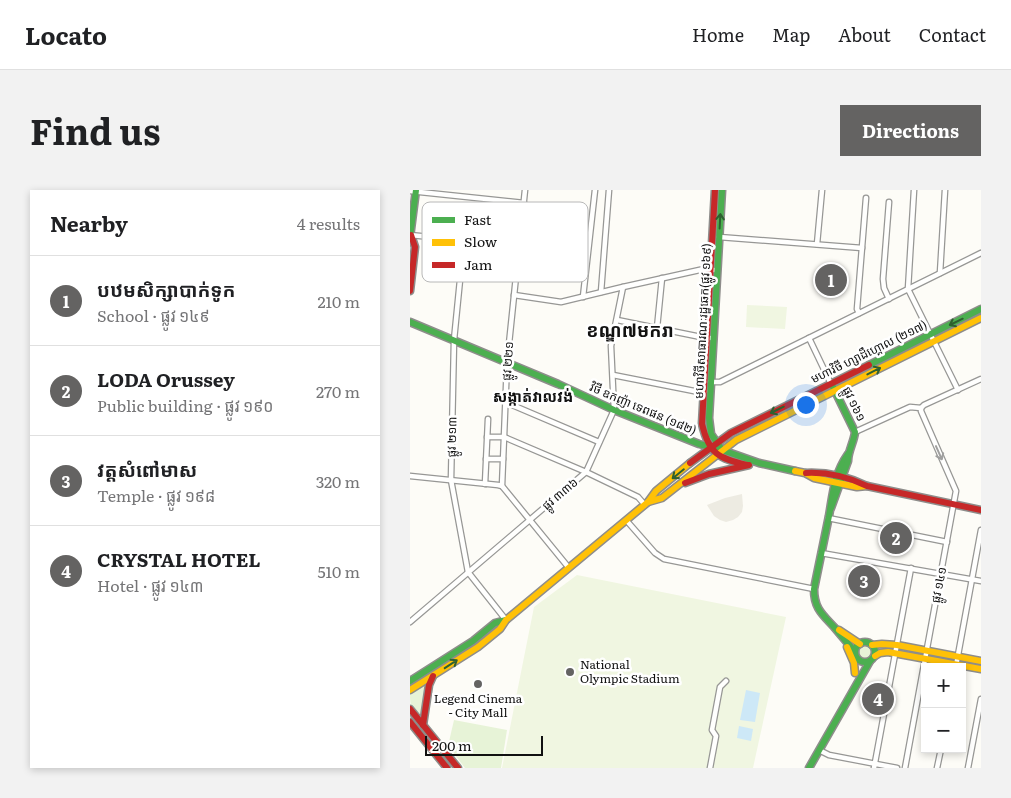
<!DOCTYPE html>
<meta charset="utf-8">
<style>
body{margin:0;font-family:Literata,"Noto Sans Khmer",serif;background:#f2f2f2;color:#202124}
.controls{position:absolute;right:15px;bottom:15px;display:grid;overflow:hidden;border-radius:0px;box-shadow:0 2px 8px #0003}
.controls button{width:45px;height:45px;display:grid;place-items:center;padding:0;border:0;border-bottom:1px solid #e0e0e0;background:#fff;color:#202124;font:25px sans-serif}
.scale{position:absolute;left:15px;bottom:12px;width:118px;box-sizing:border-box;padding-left:5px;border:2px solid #111;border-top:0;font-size:14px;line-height:18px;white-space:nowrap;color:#111;-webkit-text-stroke:4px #fff;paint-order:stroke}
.you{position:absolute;left:395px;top:214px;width:18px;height:18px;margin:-12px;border:4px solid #fff;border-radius:50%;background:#1a73e8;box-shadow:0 0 0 8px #1a73e833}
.badge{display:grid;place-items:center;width:32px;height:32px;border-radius:50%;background:#646362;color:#fff;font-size:16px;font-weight:700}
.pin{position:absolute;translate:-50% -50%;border:2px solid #fff;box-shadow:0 1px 5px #0006}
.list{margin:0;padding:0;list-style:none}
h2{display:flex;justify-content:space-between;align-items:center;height:65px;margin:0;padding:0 20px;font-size:21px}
h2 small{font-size:16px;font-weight:400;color:#757577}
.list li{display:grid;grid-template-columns:32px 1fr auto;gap:15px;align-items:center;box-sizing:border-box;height:90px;padding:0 20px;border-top:1px solid #e0e0e0}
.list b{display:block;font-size:19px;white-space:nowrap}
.list p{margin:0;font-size:16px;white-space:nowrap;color:#757577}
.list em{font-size:16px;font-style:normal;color:#757577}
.map{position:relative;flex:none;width:571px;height:578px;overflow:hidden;border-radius:0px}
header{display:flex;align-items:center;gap:30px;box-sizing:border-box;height:70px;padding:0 25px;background:#fff;border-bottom:1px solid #e0e0e0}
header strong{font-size:24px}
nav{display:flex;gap:28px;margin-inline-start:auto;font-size:18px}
.intro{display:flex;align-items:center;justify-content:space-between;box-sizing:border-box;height:120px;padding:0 30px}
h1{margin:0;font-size:35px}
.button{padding:12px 22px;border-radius:0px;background:#646362;color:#fff;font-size:18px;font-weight:700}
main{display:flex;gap:30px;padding:0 30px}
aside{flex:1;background:#fff;border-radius:0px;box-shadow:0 2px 8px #0003}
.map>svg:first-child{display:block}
</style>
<header>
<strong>Locato</strong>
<nav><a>Home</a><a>Map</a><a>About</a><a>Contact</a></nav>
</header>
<div class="intro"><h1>Find us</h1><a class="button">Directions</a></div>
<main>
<aside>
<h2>Nearby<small>4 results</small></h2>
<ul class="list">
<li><span class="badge">1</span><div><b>បឋមសិក្សាបាក់ទូក</b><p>School · ផ្លូវ ១៤៩</p></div><em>210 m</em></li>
<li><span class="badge">2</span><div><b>LODA Orussey</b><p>Public building · ផ្លូវ ១៩០</p></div><em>270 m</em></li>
<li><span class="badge">3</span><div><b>វត្តសំពៅមាស</b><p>Temple · ផ្លូវ ១៩៨</p></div><em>320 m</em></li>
<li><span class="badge">4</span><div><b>CRYSTAL HOTEL</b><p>Hotel · ផ្លូវ ១៤៣</p></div><em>510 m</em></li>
</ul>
</aside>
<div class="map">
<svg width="571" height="578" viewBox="0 0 571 578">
<rect width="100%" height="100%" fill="#fdfcf7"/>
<g fill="#e7f3d7">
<circle cx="455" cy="461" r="8"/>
<path d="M 15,495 L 16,497 L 11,522 L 10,524 C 0,520 0,513 0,504 Z"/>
<path d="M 44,530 L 97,540 L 91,578 L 55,578 L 38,556 Z"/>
</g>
<g fill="#f0f6e1">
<path d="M 337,115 L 377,117 L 375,139 L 336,137 Z"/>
<path d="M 167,385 L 376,427 L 343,578 L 92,578 L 124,417 Z"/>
</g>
<path fill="#edebe2" d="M 332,304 L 333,316 L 332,322 L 328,327 L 323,330 L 316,332 L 310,330 L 304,326 L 297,315 L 315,308 Z"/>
<g fill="#cde8f7">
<path d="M 336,500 L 350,503 L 345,532 L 330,530 Z"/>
<path d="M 329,536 L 343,539 L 341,551 L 327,548 Z"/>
</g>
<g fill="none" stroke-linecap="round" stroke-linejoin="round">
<g stroke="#979795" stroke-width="7">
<g id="street">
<path d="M 115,0 L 97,173 L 92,296 L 159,378"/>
<path d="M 504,0 L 498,99 L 548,200"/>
<path d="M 0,1 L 114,13"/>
<path d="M 0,45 L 109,56"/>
<path d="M 309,47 L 452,58"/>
<path d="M 54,50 L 44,150 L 41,290 L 58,382 L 96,430"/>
<path d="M 407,54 L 412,0"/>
<path d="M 530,83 L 535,0"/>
<path d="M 191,102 L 199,0"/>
<path d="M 104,105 L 151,112 L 213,97 L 294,79 L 304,80"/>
<path d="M 173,107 L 185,0"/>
<path d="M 479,109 L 474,98 L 473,89 L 479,12"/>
<path d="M 449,123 L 447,119 L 456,8"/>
<path d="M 207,130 L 291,147 L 300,148"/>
<path d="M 247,138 L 252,88"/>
<path d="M 399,148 L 421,194"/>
<path d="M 203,185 L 284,201 L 295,201"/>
<path d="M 300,192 L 310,192 L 571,63"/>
<path d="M 95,212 L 189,252"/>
<path d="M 445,242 L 500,217 L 511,218 L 514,215 L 571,189"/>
<path d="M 77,247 L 94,247 L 176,282 L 228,307 L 235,315"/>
<path d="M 76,269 L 93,269"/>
<path d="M 0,286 L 88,295 L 92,296"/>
<path d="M 75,294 L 78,229"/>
<path d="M 418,328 L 537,352"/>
<path d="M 216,330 L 245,363 L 254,369 L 404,399"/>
<path d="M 411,363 L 571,391"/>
<path d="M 0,432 L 176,282 L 204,220 L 201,156 L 213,97"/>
<path d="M 546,476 L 571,340"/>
<path d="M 409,560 L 419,565 L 487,578"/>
<path d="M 300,578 L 306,546 L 302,540 L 310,497 L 316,491"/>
<path d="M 464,578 L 501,378"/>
<path d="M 495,578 L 546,301 L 511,221 L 511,218"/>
<path d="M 527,578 L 531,559"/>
<path d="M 558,578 L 571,509"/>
</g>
</g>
<g stroke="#8e8d8b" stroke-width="9">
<g id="fast">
<path d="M 0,47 L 6,0"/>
<path d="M 0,132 L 148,194 L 204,220 L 289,254 L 312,260 L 349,273 L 385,281"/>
<path d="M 459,175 L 571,119"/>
<path d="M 310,257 L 301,244 L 299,228 L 312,0"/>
<path d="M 438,264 C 424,284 423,303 419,326 C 414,351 409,375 404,399 C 404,418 412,424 424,437 C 431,445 438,454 445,462"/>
<path d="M 421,318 L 438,271 C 438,261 444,252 445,242 L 423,197"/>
<circle cx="455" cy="462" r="10"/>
<path d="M 0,491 L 63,451 L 85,433 L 96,430"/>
<path d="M 399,578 L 460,471"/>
</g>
</g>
<g stroke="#8e8d8b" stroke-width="9">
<g id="slow">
<path d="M 385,281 L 395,283 L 404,288 L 447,297 L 457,296"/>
<path d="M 238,312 L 252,308 L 326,250 L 571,128"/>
<path d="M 429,440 L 450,454"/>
<path d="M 462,455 L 472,454 L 487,455 L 571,471"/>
<path d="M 437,457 L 444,473 L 445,483"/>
<path d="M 465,466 L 470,463 L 478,462 L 571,479"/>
<path d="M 0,500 L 68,457 L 90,439 L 96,430 L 238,312 L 246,301 L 280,273"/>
</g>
</g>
<g stroke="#8e8d8b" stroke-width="9">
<g id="jam">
<path d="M 305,0 L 292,234 C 299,264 308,268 337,275"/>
<path d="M 0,101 L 5,57 L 1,45"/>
<path d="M 280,273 L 321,243 L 459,175"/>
<path d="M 396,283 C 417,282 438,287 457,296 L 571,320"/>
<path d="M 275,293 L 299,284 L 339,275"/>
<path d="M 0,519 L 48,578"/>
<path d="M 0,532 L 37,578"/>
<path d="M 13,535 L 19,495 L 23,486"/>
</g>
</g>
<use href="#street" stroke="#fffffe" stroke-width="4.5"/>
<use href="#fast" stroke="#4caf50" stroke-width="6"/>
<use href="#slow" stroke="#ffc107" stroke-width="6"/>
<use href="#jam" stroke="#c62828" stroke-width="6"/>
</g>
<defs><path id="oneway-shaft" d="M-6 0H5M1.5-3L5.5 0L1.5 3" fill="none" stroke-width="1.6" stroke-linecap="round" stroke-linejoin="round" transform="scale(1.25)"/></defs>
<g stroke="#2e6030">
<use href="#oneway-shaft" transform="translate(310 31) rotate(-87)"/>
<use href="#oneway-shaft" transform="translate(546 132) rotate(154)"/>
<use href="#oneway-shaft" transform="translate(464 181) rotate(-27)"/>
<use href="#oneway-shaft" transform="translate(367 220) rotate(154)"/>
<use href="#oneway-shaft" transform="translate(268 284) rotate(141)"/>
<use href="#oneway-shaft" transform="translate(41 474) rotate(-33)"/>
</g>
<use stroke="#a0a09f" href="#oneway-shaft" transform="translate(529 263) rotate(66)"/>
<g fill="#646362" stroke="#fff" stroke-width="2">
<circle cx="160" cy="482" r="5"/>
<circle cx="68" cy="494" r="5"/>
</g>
<g text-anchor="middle" stroke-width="5" stroke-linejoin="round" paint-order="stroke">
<g font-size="12" fill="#111" stroke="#fff">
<text transform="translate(293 131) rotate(-87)" y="4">មហាវិថីសាធារណៈរដ្ឋឆេក(ផ្លូវ ១៦៩)</text>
<text transform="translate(459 162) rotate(-26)" y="4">មហាវិថី ហ្សាដឹហ្គោល (២១៧)</text>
<text transform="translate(98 171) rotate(-86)" y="4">ផ្លូវ ២២១</text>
<text transform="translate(444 214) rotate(64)" y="4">ផ្លូវ ១៦១</text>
<text transform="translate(233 219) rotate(23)" y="4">វិថី ឧកញ៉ា ទេពផន (១៨២)</text>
<text transform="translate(42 247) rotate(-89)" y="4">ផ្លូវ ២១៣</text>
<text transform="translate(150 304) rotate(-40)" y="4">ផ្លូវ ៣៣៦</text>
<text transform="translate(529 395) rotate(-79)" y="4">ផ្លូវ ១៤១</text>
</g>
<g font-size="12" fill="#111" stroke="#fff" text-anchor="start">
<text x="170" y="479">National<tspan x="170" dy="14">Olympic Stadium</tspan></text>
<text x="68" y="513" text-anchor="middle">Legend Cinema<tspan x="68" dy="14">- City Mall</tspan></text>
</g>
<g font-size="15" font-weight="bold" fill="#111" stroke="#fff">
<text x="123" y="212">សង្កាត់វាលវង់</text>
</g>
<g font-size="18" font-weight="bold" fill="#111" stroke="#fff">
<text x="220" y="147">ខណ្ឌ៧មករា</text>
</g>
</g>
<rect x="12" y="12" width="166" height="80" rx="8" fill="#fff" stroke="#b8b8b8" stroke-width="1"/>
<rect x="22" y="27" width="23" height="6" fill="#4caf50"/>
<rect x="22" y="49" width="23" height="7" fill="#ffc107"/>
<rect x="22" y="72" width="23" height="6" fill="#c62828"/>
<g font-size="14" fill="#111">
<text x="54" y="35">Fast</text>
<text x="54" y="57">Slow</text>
<text x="54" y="80">Jam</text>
</g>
</svg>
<div class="controls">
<button>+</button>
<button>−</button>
</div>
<div class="scale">200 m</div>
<div class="you"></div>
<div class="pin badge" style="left:421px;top:90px">1</div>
<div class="pin badge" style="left:486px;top:348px">2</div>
<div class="pin badge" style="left:454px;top:391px">3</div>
<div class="pin badge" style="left:468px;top:509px">4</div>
</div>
</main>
